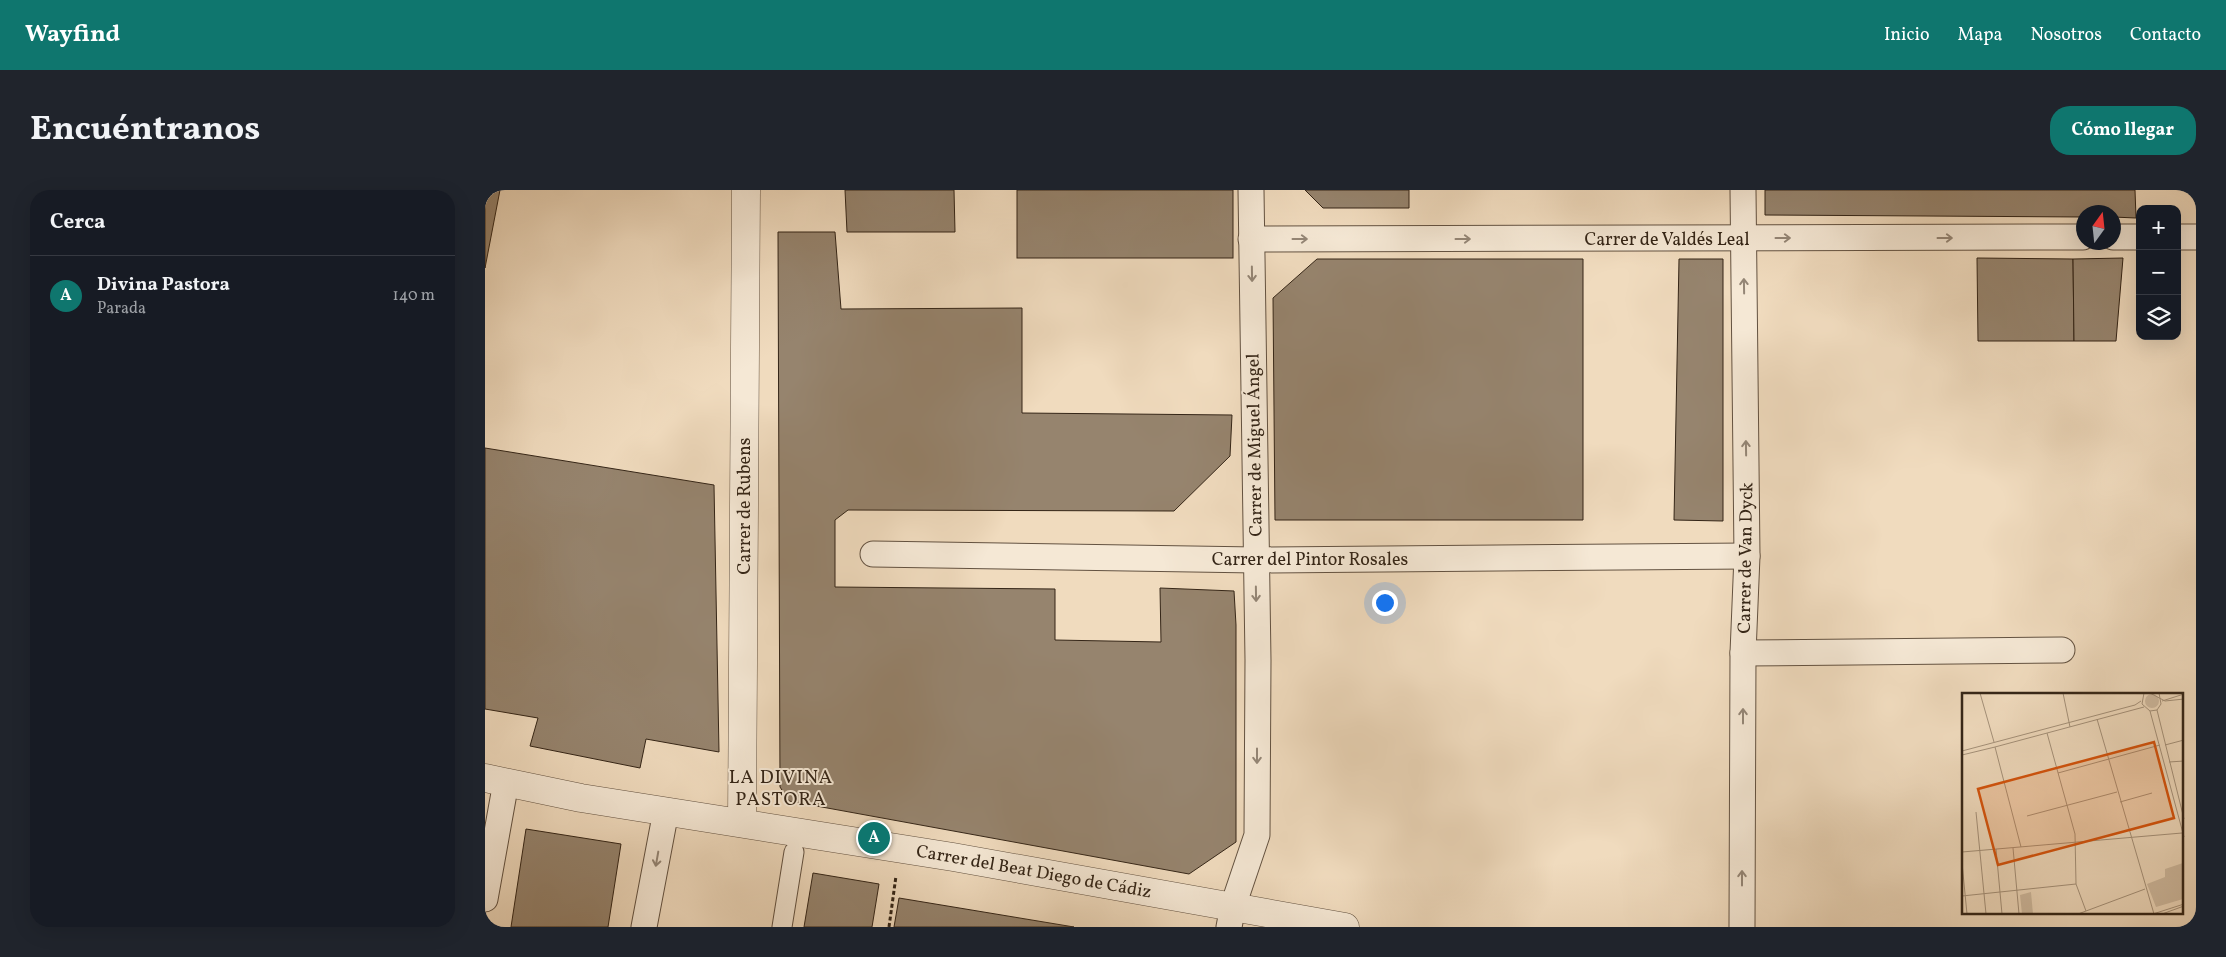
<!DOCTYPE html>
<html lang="es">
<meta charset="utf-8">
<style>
body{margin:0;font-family:Vollkorn,serif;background:#20242c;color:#f1f3f6}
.controls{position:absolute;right:15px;top:15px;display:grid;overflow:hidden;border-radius:10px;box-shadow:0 5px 20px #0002}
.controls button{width:45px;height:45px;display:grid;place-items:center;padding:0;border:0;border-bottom:1px solid #363941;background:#171b24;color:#f1f3f6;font:25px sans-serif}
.compass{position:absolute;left:1591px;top:15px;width:45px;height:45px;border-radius:50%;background:#171b24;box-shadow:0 5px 20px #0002;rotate:15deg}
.you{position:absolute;left:899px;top:412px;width:18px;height:18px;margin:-12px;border:4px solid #fff;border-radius:50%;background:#1a73e8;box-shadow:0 0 0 8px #1a73e833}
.badge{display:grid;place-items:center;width:32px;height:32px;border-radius:50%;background:#0f766e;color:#fff;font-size:16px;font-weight:700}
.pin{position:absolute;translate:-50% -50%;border:2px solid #fff;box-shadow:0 1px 5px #0006}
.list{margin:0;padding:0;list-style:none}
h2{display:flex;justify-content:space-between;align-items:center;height:65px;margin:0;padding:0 20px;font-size:21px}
h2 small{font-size:16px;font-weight:400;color:#9ea1a6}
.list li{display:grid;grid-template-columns:32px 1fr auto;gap:15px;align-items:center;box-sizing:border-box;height:80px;padding:0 20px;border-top:1px solid #363941}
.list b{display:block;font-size:19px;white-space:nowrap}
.list p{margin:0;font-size:16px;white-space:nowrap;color:#9ea1a6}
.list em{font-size:16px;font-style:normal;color:#9ea1a6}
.icon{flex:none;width:28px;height:28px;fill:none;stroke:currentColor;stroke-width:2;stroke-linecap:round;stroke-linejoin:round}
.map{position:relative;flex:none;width:1711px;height:737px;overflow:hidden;border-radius:20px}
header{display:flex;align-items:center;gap:30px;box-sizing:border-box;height:70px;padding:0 25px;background:#0f766e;color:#fff}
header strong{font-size:24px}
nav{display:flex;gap:28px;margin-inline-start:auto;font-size:18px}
.intro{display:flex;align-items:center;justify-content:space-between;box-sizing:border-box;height:120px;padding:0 30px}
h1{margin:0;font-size:35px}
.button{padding:12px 22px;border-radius:20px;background:#0f766e;color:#fff;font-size:18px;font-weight:700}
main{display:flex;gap:30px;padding:0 30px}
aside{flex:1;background:#171b24;border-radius:20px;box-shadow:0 5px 20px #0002}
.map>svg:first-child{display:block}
</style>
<header>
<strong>Wayfind</strong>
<nav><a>Inicio</a><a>Mapa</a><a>Nosotros</a><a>Contacto</a></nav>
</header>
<div class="intro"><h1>Encuéntranos</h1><a class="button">Cómo llegar</a></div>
<main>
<aside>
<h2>Cerca<small></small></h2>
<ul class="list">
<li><span class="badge">A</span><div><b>Divina Pastora</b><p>Parada</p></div><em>140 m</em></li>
</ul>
</aside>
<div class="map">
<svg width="1711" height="737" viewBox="0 0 1711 737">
<rect width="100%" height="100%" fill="#f0dbbe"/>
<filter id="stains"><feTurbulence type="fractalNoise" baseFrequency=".004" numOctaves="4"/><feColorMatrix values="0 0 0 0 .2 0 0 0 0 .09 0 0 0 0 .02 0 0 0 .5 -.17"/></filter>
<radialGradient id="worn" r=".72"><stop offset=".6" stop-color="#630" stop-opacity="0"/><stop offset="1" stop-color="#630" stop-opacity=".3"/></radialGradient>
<g fill="#96846e" stroke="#342517">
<path d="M 0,0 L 15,0 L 0,78 Z"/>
<path d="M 360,0 L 469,0 L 470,42 L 362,42 Z"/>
<rect x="532" y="0" width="216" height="68"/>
<path d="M 820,0 L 924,0 L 924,18 L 838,18 Z"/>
<path d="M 1280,0 L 1650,0 L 1651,28 L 1628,27 L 1628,22 L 1598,22 L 1598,27 L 1280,25 Z"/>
<path d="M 293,42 L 350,42 L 356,119 L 537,118 L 537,223 L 747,225 L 745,266 L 689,321 L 363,320 L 350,330 L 350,397 L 570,399 L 570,450 L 676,452 L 675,398 L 749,401 L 751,435 L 751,652 L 704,684 L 304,611 L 295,597 Z"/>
<path d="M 1492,68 L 1588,69 L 1589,151 L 1493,151 Z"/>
<path d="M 1638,68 L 1631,151 L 1589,151 L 1588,69 Z"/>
<path d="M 832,69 L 1098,69 L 1098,330 L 790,330 L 788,108 Z"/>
<path d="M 1194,69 L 1238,69 L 1238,331 L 1189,330 Z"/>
<path d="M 0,258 L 229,295 L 234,562 L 161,549 L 155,578 L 45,556 L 53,528 L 0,519 Z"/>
<path d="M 41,639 L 136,654 L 123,737 L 26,737 Z"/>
<path d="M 328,683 L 394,694 L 387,737 L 319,737 Z"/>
<path d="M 414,708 L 589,737 L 409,737 Z"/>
</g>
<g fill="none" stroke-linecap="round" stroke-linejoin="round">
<g stroke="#635241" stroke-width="21">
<path id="pedestrian" d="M 297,737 L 309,662"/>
</g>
<g stroke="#635241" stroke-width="27">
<g id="minor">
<path d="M 1628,47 L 1655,47"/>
<path d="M 1692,47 L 1711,47"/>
<path d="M 766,49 L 1598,47"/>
<path d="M 388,364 L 771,370 L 1262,366"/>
<path d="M 1258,463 L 1577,460"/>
<path d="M 0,709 L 21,592"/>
<path d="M 159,737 L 181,621"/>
<path d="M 744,737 L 748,716 L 772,645 L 773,470 L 766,0"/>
<path d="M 1257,737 L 1258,463 L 1262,366 L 1258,0"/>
</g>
</g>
<g stroke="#635241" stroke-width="29">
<g id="tertiary">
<path d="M 0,588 L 96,608 L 468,667 L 860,737"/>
<path d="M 257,633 L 261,0"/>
</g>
</g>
<path stroke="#342517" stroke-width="3" stroke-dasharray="4 2.5" stroke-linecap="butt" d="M 404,737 L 411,686"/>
<use href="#pedestrian" stroke="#f5e8d5" stroke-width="19"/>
<use href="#minor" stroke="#f5e8d5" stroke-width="25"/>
<use href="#tertiary" stroke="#f5e8d5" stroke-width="28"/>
</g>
<defs><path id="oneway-shaft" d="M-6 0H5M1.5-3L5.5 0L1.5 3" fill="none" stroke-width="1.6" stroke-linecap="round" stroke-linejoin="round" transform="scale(1.25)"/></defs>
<g stroke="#948676">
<use href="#oneway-shaft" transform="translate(1298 48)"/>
<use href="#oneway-shaft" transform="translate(1460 48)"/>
<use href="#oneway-shaft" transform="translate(815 49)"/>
<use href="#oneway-shaft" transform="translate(978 49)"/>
<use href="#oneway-shaft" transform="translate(767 84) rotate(89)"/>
<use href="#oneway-shaft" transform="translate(1259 96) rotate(-91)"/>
<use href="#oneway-shaft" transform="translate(1261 258) rotate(-91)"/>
<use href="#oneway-shaft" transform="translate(771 404) rotate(89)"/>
<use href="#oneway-shaft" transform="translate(1258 526) rotate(-90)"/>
<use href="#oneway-shaft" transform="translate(772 566) rotate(90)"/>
<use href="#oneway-shaft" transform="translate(172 669) rotate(100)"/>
<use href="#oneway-shaft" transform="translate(1257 688) rotate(-90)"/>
</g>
<g text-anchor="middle" stroke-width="4" stroke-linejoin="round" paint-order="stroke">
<g font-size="18" fill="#342517" stroke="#f5e8d5">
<text x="1182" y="55">Carrer de Valdés Leal</text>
<text transform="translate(769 255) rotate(-91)" y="6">Carrer de Miguel Ángel</text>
<text transform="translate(259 316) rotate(-90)" y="6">Carrer de Rubens</text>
<text transform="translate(1260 368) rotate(-89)" y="6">Carrer de Van Dyck</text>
<text x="825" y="375">Carrer del Pintor Rosales</text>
<text transform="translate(549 681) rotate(10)" y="6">Carrer del Beat Diego de Cádiz</text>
</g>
<g font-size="19" letter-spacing="1" fill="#342517" stroke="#f5e8d5">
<text x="296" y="593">LA DIVINA<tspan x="296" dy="22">PASTORA</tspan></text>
</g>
</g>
<g transform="translate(1477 503)">
<rect width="221" height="221" fill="#f0dbbe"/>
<path d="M183 8a7 7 0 1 1 14 0a7 7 0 1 1-14 0ZM 221,170 L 221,206 L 194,214 L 185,191 L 203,184 L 203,176 ZM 69,199 L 71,221 L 60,221 L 58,202 Z" fill="#d0bca2"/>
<path fill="none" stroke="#a5927b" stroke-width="1" d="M 18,0 L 32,49M 101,0 L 108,34M 182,0 L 180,11 L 188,18 L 195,17 L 199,11 L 197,0M 188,0 L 203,8 L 222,6M 200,8 L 222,1M 195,17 L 222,126M 188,18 L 222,144M 135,26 L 192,221M 85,40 L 113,141 L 114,191 L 124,218M 203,52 L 222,47M 33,54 L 182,14M 33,54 L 59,154M 0,58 L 173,12 L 179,8M 0,62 L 33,54M 207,69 L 222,68M 96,80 L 198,52M 158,109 L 190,100M 14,119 L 24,221M 65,123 L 155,99M 51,155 L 57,221M 34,156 L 40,221M 0,159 L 220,140M 0,170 L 5,221M 0,203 L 114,191M 116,221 L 183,196M 191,221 L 222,211M 200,221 L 222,213"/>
<path fill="#d6540d" fill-opacity="0.15" stroke="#d6540d" stroke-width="2.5" d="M 192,49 L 212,125 L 36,172 L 16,96 Z"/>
<rect width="221" height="221" fill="none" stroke="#342517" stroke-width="2.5"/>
</g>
<rect width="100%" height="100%" filter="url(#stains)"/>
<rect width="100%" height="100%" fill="url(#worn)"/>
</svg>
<div class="controls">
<button>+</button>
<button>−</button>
<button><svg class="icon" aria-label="layers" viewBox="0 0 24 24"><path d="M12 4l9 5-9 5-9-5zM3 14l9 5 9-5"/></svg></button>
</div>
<svg class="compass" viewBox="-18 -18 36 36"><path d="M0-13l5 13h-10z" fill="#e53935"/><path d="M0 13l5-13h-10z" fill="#9ea1a6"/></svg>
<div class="you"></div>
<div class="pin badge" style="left:389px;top:648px">A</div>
</div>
</main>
